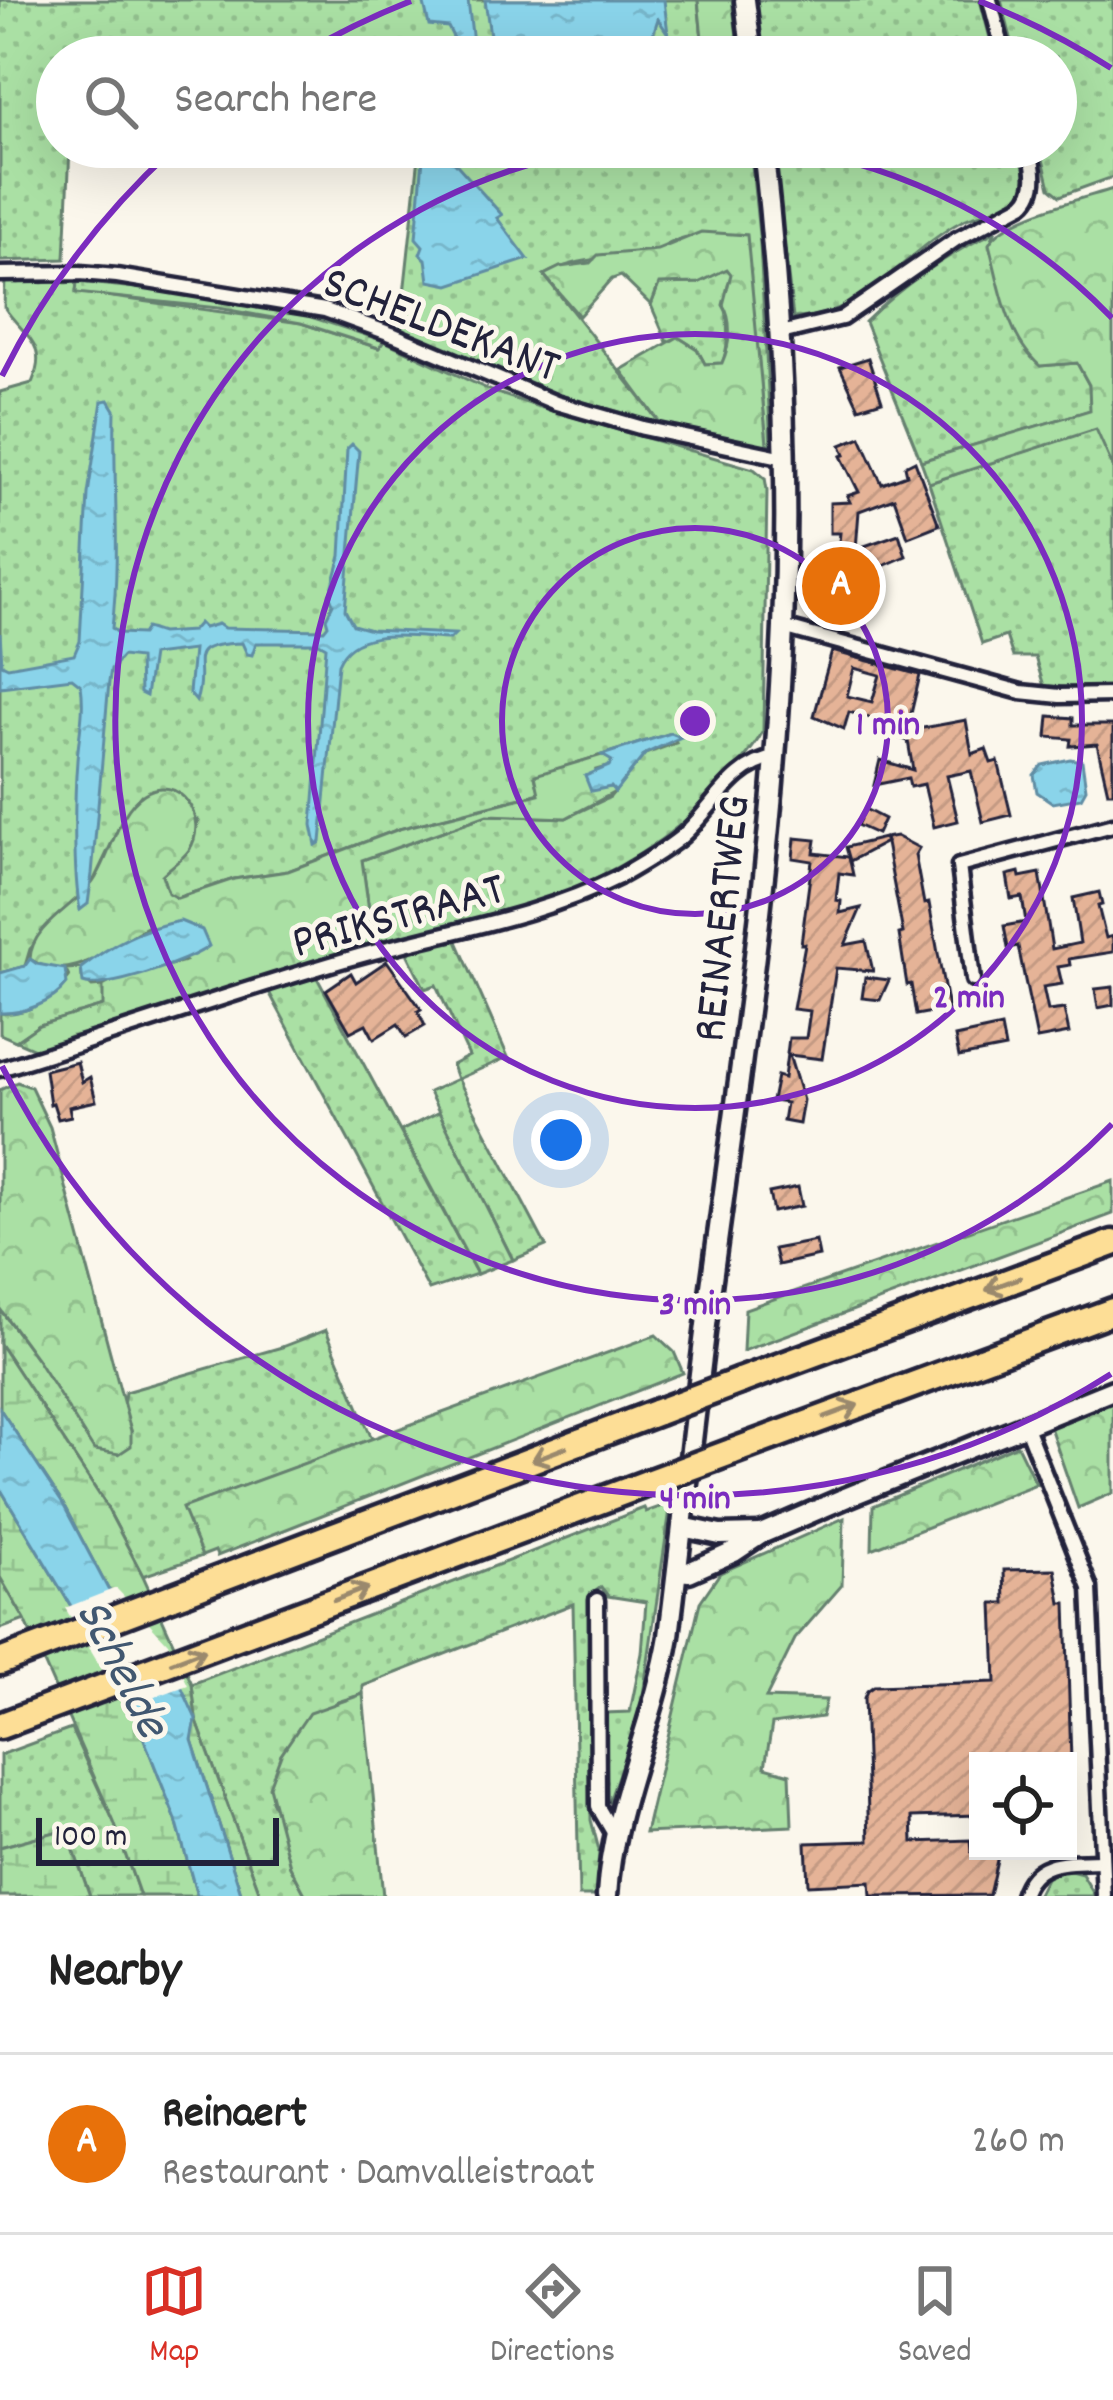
<!DOCTYPE html>
<meta charset="utf-8">
<style>
body{margin:0;font-family:Dekko,sans-serif;background:#f2f2f2;color:#222}
.controls{position:absolute;right:36px;bottom:36px;display:grid;overflow:hidden;border-radius:0px;box-shadow:0 12px 48px #0002}
.controls button{width:108px;height:108px;display:grid;place-items:center;padding:0;border:0;border-bottom:3px solid #e0e0e0;background:#fff;color:#222;font:60px sans-serif}
.scale{position:absolute;left:36px;bottom:30px;width:243px;box-sizing:border-box;padding-left:12px;border:6px solid #22223b;border-top:0;font-size:33px;line-height:42px;white-space:nowrap;color:#22223b;-webkit-text-stroke:9px #fbf7ec;paint-order:stroke}
.you{position:absolute;left:561px;top:1140px;width:42px;height:42px;margin:-30px;border:9px solid #fff;border-radius:50%;background:#1a73e8;box-shadow:0 0 0 18px #1a73e833}
.badge{display:grid;place-items:center;width:78px;height:78px;border-radius:50%;background:#d93025;color:#fff;font-size:39px;font-weight:700}
.pin{position:absolute;translate:-50% -50%;border:6px solid #fff;box-shadow:0 3px 12px #0006}
.list{margin:0;padding:0;list-style:none}
h2{display:flex;justify-content:space-between;align-items:center;height:156px;margin:0;padding:0 48px;font-size:51px}
h2 small{font-size:39px;font-weight:400;color:#767676}
.list li{display:grid;grid-template-columns:78px 1fr auto;gap:36px;align-items:center;box-sizing:border-box;height:180px;padding:0 48px;border-top:3px solid #e0e0e0}
.list b{display:block;font-size:45px;white-space:nowrap}
.list p{margin:0;font-size:39px;white-space:nowrap;color:#767676}
.list em{font-size:39px;font-style:normal;color:#767676}
.icon{flex:none;width:66px;height:66px;fill:none;stroke:currentColor;stroke-width:2;stroke-linecap:round;stroke-linejoin:round}
.map{position:relative;flex:none;width:1113px;height:1896px;overflow:hidden}
.search{position:absolute;background:#fff;box-shadow:0 12px 48px #0002;left:36px;right:36px;top:36px;height:132px;display:flex;align-items:center;gap:30px;box-sizing:border-box;padding:0 42px;border-radius:66px;color:#767676;font-size:45px}
.sheet{height:336px;background:#fff}
nav{display:flex;justify-content:space-around;align-items:center;box-sizing:border-box;height:168px;border-top:3px solid #e0e0e0;background:#fff;font-size:33px;color:#767676}
nav a{display:grid;justify-items:center;gap:6px}
nav .on{color:#d93025}
.map>svg:first-child{display:block}
</style>
<div class="map">
<svg width="1113" height="1896" viewBox="0 0 1113 1896">
<defs>
<pattern id="grass-dots" width="8" height="8" patternUnits="userSpaceOnUse" patternTransform="scale(3)"><rect width="8" height="8" fill="#aae0a4"/><path d="M2 2h.1M6 6h.1" fill="none" stroke="#92c08e" stroke-width="1.8" stroke-linecap="round"/></pattern>
<pattern id="forest-crowns" width="20" height="18" patternUnits="userSpaceOnUse" patternTransform="scale(3)"><rect width="20" height="18" fill="#aae0a4"/><path d="M2 6a3 3 0 1 1 6 0M12 15a3 3 0 1 1 6 0" fill="none" stroke="#92c08e"/></pattern>
<pattern id="wetland-marsh" width="20" height="14" patternUnits="userSpaceOnUse" patternTransform="scale(3)"><rect width="20" height="14" fill="#aae0a4"/><path d="M1 5h8M5 5V1M11 12h8M15 12V8" fill="none" stroke="#92c08e"/></pattern>
<pattern id="water-ripples" width="26" height="14" patternUnits="userSpaceOnUse" patternTransform="scale(3)"><rect width="26" height="14" fill="#8ad4ea"/><path d="M2 4q2-2 4 0t4 0M15 11q2-2 4 0t4 0" fill="none" stroke="#77b6ca"/></pattern>
<pattern id="building-hatch" width="6" height="6" patternUnits="userSpaceOnUse" patternTransform="scale(3)"><rect width="6" height="6" fill="#e5b397"/><path d="M-1 1l2-2M0 6l6-6M5 7l2-2" fill="none" stroke="#c49a83"/></pattern>
</defs>
<rect width="100%" height="100%" fill="#fbf7ec"/>
<filter id="ink" filterUnits="userSpaceOnUse"><feTurbulence type="fractalNoise" baseFrequency=".00833" numOctaves="2"/><feDisplacementMap in="SourceGraphic" scale="24" xChannelSelector="R" yChannelSelector="G"/><feConvolveMatrix kernelMatrix="1 2 1 2 8 2 1 2 1" color-interpolation-filters="sRGB"/></filter>
<g filter="url(#ink)">
<g fill="url(#grass-dots)" stroke="#668170" stroke-width="3">
<path d="M 0,0 L 698,0 L 704,57 L 147,57 L 148,40 L 113,36 L 93,57 L 57,57 L 57,147 L 70,147 L 65,259 L 0,261 Z"/>
<path d="M 756,0 L 980,0 L 995,57 L 762,57 Z"/>
<path d="M 1001,0 L 1113,0 L 1113,177 L 1060,196 L 1050,188 L 1040,147 L 1056,147 L 1056,57 L 1016,57 Z"/>
<path d="M 420,147 L 750,147 L 760,244 L 771,445 L 767,444 L 746,235 C 726,236 699,232 680,239 C 671,242 663,248 654,250 C 616,259 579,256 544,275 L 660,423 L 543,391 L 400,331 Z"/>
<path d="M 773,147 L 1019,147 C 1023,161 1029,180 1021,193 C 1011,211 979,212 962,221 C 904,252 863,318 793,318 Z"/>
<path d="M 995,232 L 990,244 L 1041,366 L 1077,363 L 1089,385 L 1091,410 L 921,461 L 865,322 C 901,286 949,253 995,232 Z"/>
<path d="M 727,268 L 732,274 C 719,301 735,334 722,363 L 705,364 L 697,349 L 678,337 L 667,342 L 651,305 L 659,284 L 698,283 Z"/>
<path d="M 5,280 L 77,282 L 76,292 L 301,323 L 378,348 L 384,341 L 494,392 L 536,406 L 754,469 L 765,478 L 767,490 L 763,731 C 754,749 742,760 730,775 C 638,887 509,914 374,946 L 362,860 L 487,815 L 566,818 L 610,797 L 645,754 L 676,743 L 671,733 L 535,776 L 540,793 L 399,829 L 288,871 L 234,879 L 176,898 L 168,893 L 162,875 L 190,849 L 198,820 L 141,795 L 125,815 L 93,882 L 30,949 L 25,966 L 0,973 L 0,392 L 32,383 C 49,343 25,338 4,307 Z"/>
<path d="M 1097,428 L 1113,467 L 1113,688 L 1044,686 L 1035,657 L 1013,657 L 1006,636 L 982,644 L 929,483 Z"/>
<path d="M 456,939 L 508,1057 L 458,1079 L 546,1246 L 513,1260 L 429,1092 L 457,1079 L 452,1065 L 469,1056 L 436,985 L 425,989 L 408,955 L 412,950 Z"/>
<path d="M 81,968 L 82,977 L 92,987 L 103,986 L 104,1006 L 39,1025 L 16,1041 L 0,1034 L 0,1013 C 29,1015 52,999 69,977 L 65,969 Z"/>
<path d="M 315,974 L 477,1274 L 429,1290 L 269,992 Z"/>
<path d="M 0,1309 L 36,1358 L 131,1430 L 123,1406 L 125,1392 L 282,1347 L 326,1330 L 372,1439 L 183,1508 L 202,1556 L 143,1576 L 104,1502 L 0,1344 Z"/>
<path d="M 671,1503 L 641,1709 L 609,1802 L 605,1801 L 605,1713 L 630,1712 L 642,1653 L 646,1602 L 608,1596 L 601,1587 L 590,1596 L 591,1820 L 599,1850 L 596,1896 L 579,1896 L 573,1604 L 363,1686 L 363,1694 L 337,1702 L 295,1736 L 281,1754 L 271,1800 L 280,1817 L 290,1866 L 306,1896 L 261,1896 L 196,1719 L 192,1684 L 644,1508 L 646,1512 Z"/>
<path d="M 0,1577 L 25,1620 L 0,1629 Z"/>
<path d="M 71,1729 L 114,1822 L 140,1896 L 90,1896 L 70,1840 L 55,1832 L 0,1847 L 0,1755 Z"/>
<path d="M 1063,1869 L 1082,1874 L 1095,1896 L 1037,1896 L 1046,1878 Z"/>
</g>
<g fill="url(#forest-crowns)" stroke="#668170" stroke-width="3">
<path d="M 698,0 L 732,0 L 740,57 L 704,57 Z"/>
<path d="M 1113,189 L 1113,467 L 1096,429 L 929,483 L 921,461 L 1090,410 L 1089,385 L 1077,363 L 1040,366 C 1006,336 1000,286 989,244 C 1004,216 1082,199 1113,189 Z"/>
<path d="M 701,232 L 747,235 L 767,444 L 762,449 L 660,423 L 621,370 L 678,337 L 697,349 L 705,364 L 722,363 C 730,345 733,321 723,305 L 731,274 L 727,269 L 698,283 L 659,284 L 651,305 L 621,276 L 612,279 L 579,316 L 544,275 L 560,267 L 590,263 L 598,255 L 657,250 Z"/>
<path d="M 77,282 L 205,295 L 299,313 L 384,341 L 379,348 L 301,323 L 218,308 L 76,293 Z"/>
<path d="M 602,755 L 612,760 L 610,766 L 596,770 L 604,787 L 612,787 L 615,792 L 566,818 L 487,815 L 362,860 L 374,946 L 312,963 L 315,974 L 269,992 L 53,1057 L 16,1041 L 39,1025 L 103,1006 L 103,986 L 114,980 L 185,961 L 147,927 C 110,946 71,987 30,959 C 31,926 75,906 93,882 C 112,856 116,812 144,794 C 179,771 210,819 189,850 C 183,859 170,867 162,875 L 168,893 L 177,898 L 234,879 L 288,871 L 399,829 L 539,794 L 535,775 Z"/>
<path d="M 17,1082 L 31,1087 L 50,1127 L 131,1431 L 131,1446 L 119,1454 L 94,1450 L 36,1358 L 0,1309 L 0,1090 Z"/>
<path d="M 439,1112 L 513,1260 L 477,1274 L 401,1131 Z"/>
<path d="M 1113,1181 L 1113,1214 L 743,1351 L 745,1309 Z"/>
<path d="M 656,1335 L 674,1352 L 683,1373 L 279,1532 L 217,1556 L 215,1551 L 202,1556 L 182,1508 Z"/>
<path d="M 1113,1401 L 1113,1493 L 1078,1508 L 1050,1427 Z"/>
<path d="M 1017,1445 L 1036,1484 L 872,1549 L 873,1506 Z"/>
<path d="M 844,1518 L 842,1585 L 795,1639 L 766,1698 L 826,1700 L 822,1717 L 772,1724 L 765,1767 L 790,1774 L 792,1826 L 645,1833 L 700,1602 L 720,1573 Z"/>
<path d="M 363,1694 L 383,1896 L 306,1896 L 290,1866 L 269,1786 L 281,1754 L 309,1713 Z"/>
</g>
<g fill="url(#wetland-marsh)" stroke="#668170" stroke-width="3">
<path d="M 0,1344 L 104,1502 L 143,1576 L 192,1684 L 196,1719 L 261,1896 L 242,1896 L 192,1740 L 192,1724 L 163,1646 L 108,1589 L 63,1504 L 0,1409 Z"/>
<path d="M 0,1488 L 131,1706 L 176,1820 L 197,1896 L 140,1896 L 114,1822 L 25,1620 L 0,1577 Z"/>
<path d="M 55,1832 L 70,1840 L 90,1896 L 0,1896 L 0,1847 Z"/>
</g>
<g fill="url(#water-ripples)" stroke="#608da4" stroke-width="3">
<path d="M 423,0 L 468,0 L 473,43 L 469,54 L 462,55 L 448,27 L 429,25 Z"/>
<path d="M 485,0 L 664,0 L 668,34 L 658,19 L 648,50 L 640,57 L 493,57 Z"/>
<path d="M 424,147 L 441,147 L 502,215 L 497,218 L 528,259 L 449,285 L 429,281 L 426,259 L 420,254 L 423,246 L 416,238 Z"/>
<path d="M 109,400 L 115,410 C 113,486 121,552 112,628 L 118,633 L 142,634 L 146,628 L 161,633 L 192,631 L 199,623 L 204,628 L 218,624 L 224,628 L 324,630 L 328,625 L 326,618 L 333,604 L 330,596 L 341,556 L 347,449 L 352,444 L 359,451 L 345,610 L 353,625 L 371,630 L 455,634 L 450,639 C 416,638 354,624 338,664 L 321,842 L 316,845 L 312,825 L 326,647 L 319,643 L 256,643 L 252,655 L 247,654 L 242,643 C 176,645 210,662 196,701 L 189,693 L 193,650 L 152,655 L 146,696 L 140,693 L 139,658 L 122,656 L 111,669 L 109,682 L 92,874 L 88,904 L 80,910 C 73,872 74,800 77,760 C 79,733 85,712 81,685 L 72,678 L 0,687 L 0,633 L 2,664 L 8,667 L 74,655 L 80,641 L 88,494 L 102,401 Z"/>
<path d="M 671,733 L 681,737 L 645,754 L 615,792 L 611,787 L 591,791 L 585,776 L 609,766 L 612,761 L 602,755 Z"/>
<path d="M 1070,759 L 1082,761 L 1086,789 L 1081,798 L 1053,803 L 1037,792 L 1034,775 L 1042,765 Z"/>
<path d="M 180,921 L 202,930 L 209,946 C 191,961 103,991 83,983 L 81,968 C 112,944 141,928 180,921 Z"/>
<path d="M 30,959 L 37,964 L 65,969 L 67,984 C 53,1003 22,1014 0,1013 L 0,973 L 25,966 Z"/>
<path d="M 0,1409 L 63,1504 L 108,1589 L 163,1646 L 196,1719 L 192,1740 L 242,1896 L 197,1896 L 176,1820 L 131,1706 L 0,1488 Z"/>
</g>
<path fill="#fbf7ec" d="M 116,1588 L 168,1643 L 188,1685 L 125,1708 L 65,1608 Z"/>
<g fill="url(#building-hatch)" stroke="#22223b" stroke-width="3" fill-rule="evenodd">
<path d="M 868,358 L 882,401 L 859,408 L 840,367 Z"/>
<path d="M 861,437 L 882,484 L 907,475 L 905,466 L 915,461 L 939,525 L 908,537 L 894,498 L 859,511 L 856,549 L 899,534 L 906,556 L 863,575 L 870,606 L 859,605 L 860,615 L 843,619 L 832,560 L 837,559 L 840,533 L 830,533 L 830,503 L 850,502 L 847,496 L 859,492 L 841,456 L 845,455 L 841,445 Z"/>
<path d="M 832,651 L 920,675 L 907,731 L 966,720 L 972,754 L 986,749 L 991,763 L 998,761 L 1011,815 L 983,822 L 971,771 L 947,776 L 958,821 L 934,827 L 924,784 L 910,787 L 908,778 L 874,785 L 880,760 L 913,770 L 907,735 L 906,740 L 872,730 L 875,719 L 849,712 L 844,729 L 814,716 ZM 854,668 L 880,675 L 872,702 L 847,696 Z"/>
<path d="M 1049,716 L 1073,718 L 1073,725 L 1113,725 L 1113,792 L 1108,792 L 1097,744 L 1070,746 L 1071,739 L 1047,737 Z"/>
<path d="M 865,809 L 884,819 L 877,834 L 857,825 Z"/>
<path d="M 896,836 L 919,848 L 915,855 L 924,904 L 929,903 L 948,1009 L 916,1015 L 911,984 L 907,985 L 899,934 L 903,933 L 885,838 Z"/>
<path d="M 795,838 L 816,840 L 814,853 L 849,857 L 853,875 L 839,873 L 836,900 L 841,901 L 840,913 L 861,908 L 845,945 L 866,941 L 873,971 L 836,968 L 822,1059 L 789,1055 L 803,1100 L 799,1124 L 783,1121 L 786,1103 L 772,1101 L 777,1076 L 784,1078 L 789,1038 L 806,1038 L 810,1011 L 793,1009 L 805,944 L 801,944 L 812,861 L 793,858 Z"/>
<path d="M 884,838 L 886,842 L 850,861 L 846,847 Z"/>
<path d="M 1019,872 L 1020,877 L 1040,873 L 1052,949 L 1080,943 L 1073,898 L 1099,892 L 1102,905 L 1098,906 L 1106,938 L 1113,936 L 1113,952 L 1069,959 L 1070,965 L 1058,967 L 1062,984 L 1043,987 L 1048,1011 L 1064,1009 L 1069,1033 L 1037,1039 L 1018,946 L 1008,948 L 1004,926 L 1026,922 L 1022,897 L 1011,899 L 1007,875 Z"/>
<path d="M 387,961 L 421,1009 L 418,1011 L 425,1026 L 406,1037 L 398,1024 L 374,1039 L 366,1024 L 350,1032 L 326,990 L 351,973 L 356,982 Z"/>
<path d="M 865,977 L 889,980 L 880,1000 L 862,998 Z"/>
<path d="M 1113,987 L 1113,1005 L 1098,1008 L 1095,989 Z"/>
<path d="M 1001,1027 L 1005,1048 L 959,1057 L 955,1037 Z"/>
<path d="M 77,1062 L 82,1082 L 90,1077 L 96,1101 L 69,1107 L 71,1116 L 58,1119 L 53,1103 L 50,1104 L 45,1070 Z"/>
<path d="M 798,1187 L 802,1206 L 773,1212 L 769,1193 Z"/>
<path d="M 816,1241 L 819,1256 L 778,1265 L 774,1249 Z"/>
<path d="M 1055,1569 L 1061,1603 L 1066,1603 L 1071,1761 L 975,1761 L 977,1815 L 912,1817 L 913,1842 L 970,1840 L 971,1852 L 999,1851 L 989,1895 L 871,1896 L 870,1882 L 808,1885 L 806,1843 L 869,1841 L 864,1698 L 867,1691 L 874,1686 L 996,1682 L 993,1603 L 1005,1603 L 1004,1570 Z"/>
</g>
<g fill="none" stroke-linecap="round" stroke-linejoin="round">
<g stroke="#22223b" stroke-width="21">
<g id="street">
<path d="M 990,0 L 1005,57"/>
<path d="M 0,274 L 80,273 L 117,276 L 325,310 L 394,335 L 556,403 L 643,428 L 785,458"/>
<path d="M 781,333 L 842,318 L 955,240 L 1023,204 C 1040,189 1034,167 1029,147"/>
<path d="M 783,627 L 1021,692 L 1060,696 L 1113,695"/>
<path d="M 973,980 L 959,866 L 1113,825"/>
<path d="M 0,1069 C 116,1034 231,993 348,959 C 440,932 533,920 619,877 C 640,865 661,853 680,838 C 712,811 732,764 775,758"/>
<path d="M 1026,1427 L 1090,1588 L 1104,1896"/>
<path d="M 597,1600 L 598,1807 L 614,1834"/>
<path d="M 1022,1896 C 1033,1858 1069,1862 1102,1861"/>
</g>
</g>
<g stroke="#22223b" stroke-width="27">
<g id="secondary">
<path d="M 745,0 L 752,57"/>
<path d="M 682,1527 L 720,1535 L 761,1534"/>
<path d="M 677,1571 L 689,1572 L 734,1552 L 761,1534 L 845,1498 L 1113,1390"/>
<path d="M 607,1896 C 612,1806 654,1724 669,1636 C 683,1522 695,1408 710,1294 C 740,1072 774,850 783,627 C 790,467 781,306 763,147"/>
</g>
</g>
<g stroke="#22223b" stroke-width="33">
<g id="highway">
<path d="M 740,1381 L 1113,1243"/>
<path d="M 731,1452 L 1113,1311"/>
<path d="M 0,1662 L 658,1412"/>
<path d="M 0,1726 L 650,1482"/>
</g>
</g>
<use href="#street" stroke="#fbf7ec" stroke-width="12"/>
<use href="#secondary" stroke="#fbf7ec" stroke-width="18"/>
<use href="#highway" stroke="#fdde96" stroke-width="24"/>
<g stroke="#22223b" stroke-width="33" stroke-linecap="butt">
<g id="highway-bridge">
<path d="M 658,1412 L 740,1381"/>
<path d="M 650,1482 L 731,1452"/>
</g>
</g>
<use href="#highway-bridge" stroke="#fdde96" stroke-width="24"/>
</g>
<defs><path id="oneway-shaft" d="M-6 0H5M1.5-3L5.5 0L1.5 3" fill="none" stroke-width="1.6" stroke-linecap="round" stroke-linejoin="round" transform="scale(3)"/></defs>
<g stroke="#9a896d">
<use href="#oneway-shaft" transform="translate(1003 1284) rotate(160)"/>
<use href="#oneway-shaft" transform="translate(841 1411) rotate(-20)"/>
<use href="#oneway-shaft" transform="translate(549 1454) rotate(159)"/>
<use href="#oneway-shaft" transform="translate(351 1594) rotate(-21)"/>
<use href="#oneway-shaft" transform="translate(188 1656) rotate(-21)"/>
</g>
</g>
<g fill="none" stroke="#7b2cbf" stroke-width="6">
<circle cx="695" cy="721" r="193"/>
<circle cx="695" cy="721" r="387"/>
<path d="M1112 1124A580 580 0 1 1 609 147M781 147A580 580 0 0 1 1112 318"/>
<path d="M1111 1374A774 774 0 0 1 2 1066M2 376A774 774 0 0 1 172 150M302 54A774 774 0 0 1 411 1M979 1A774 774 0 0 1 1111 68"/>
</g>
<g text-anchor="middle" stroke-width="10" stroke-linejoin="round" paint-order="stroke">
<g font-size="48" fill="#22223b" stroke="#fbf7ec">
<text transform="translate(443 321) rotate(21)" y="17">SCHELDEKANT</text>
<text transform="translate(397 912) rotate(-15)" y="17">PRIKSTRAAT</text>
<text transform="translate(718 918) rotate(-84)" y="17">REINAERTWEG</text>
</g>
<g font-size="51" font-style="italic" fill="#415770" stroke="#fbf7ec">
<text transform="translate(126 1666) rotate(63)" y="18">Schelde</text>
</g>
</g>
<circle cx="695" cy="721" r="18" fill="#7b2cbf" stroke="#fbf7ec" stroke-width="6"/>
<g font-size="36" text-anchor="middle" font-weight="bold" fill="#7b2cbf" stroke="#fbf7ec" stroke-width="10" stroke-linejoin="round" paint-order="stroke">
<text x="888" y="734">1 min</text>
<text x="969" y="1007">2 min</text>
<text x="695" y="1314">3 min</text>
<text x="695" y="1508">4 min</text>
</g>
</svg>
<div class="controls">
<button><svg class="icon" aria-label="locate" viewBox="0 0 24 24"><circle cx="12" cy="12" r="6"/><path d="M12 2v4M12 18v4M2 12h4M18 12h4"/></svg></button>
</div>
<div class="scale">100 m</div>
<div class="you"></div>
<div class="pin badge" style="left:841px;top:586px;background:#e8710a">A</div>
<div class="search"><svg class="icon" aria-label="search" viewBox="0 0 24 24"><circle cx="10" cy="10" r="6"/><path d="M15 15l6 6"/></svg>Search here</div>
</div>
<section class="sheet">
<h2>Nearby<small></small></h2>
<ul class="list">
<li><span class="badge" style="background:#e8710a">A</span><div><b>Reinaert</b><p>Restaurant · Damvalleistraat</p></div><em>260 m</em></li>
</ul>
</section>
<nav>
<a class="on"><svg class="icon" aria-label="map" viewBox="0 0 24 24"><path d="M3 6l6-2 6 2 6-2v14l-6 2-6-2-6 2zM9 4v14M15 6v14"/></svg>Map</a>
<a><svg class="icon" aria-label="directions" viewBox="0 0 24 24"><path d="M12 3l9 9-9 9-9-9zM9 14v-3h6M13 9l2 2-2 2"/></svg>Directions</a>
<a><svg class="icon" aria-label="saved" viewBox="0 0 24 24"><path d="M7 4h10v16l-5-4-5 4z"/></svg>Saved</a>
</nav>
